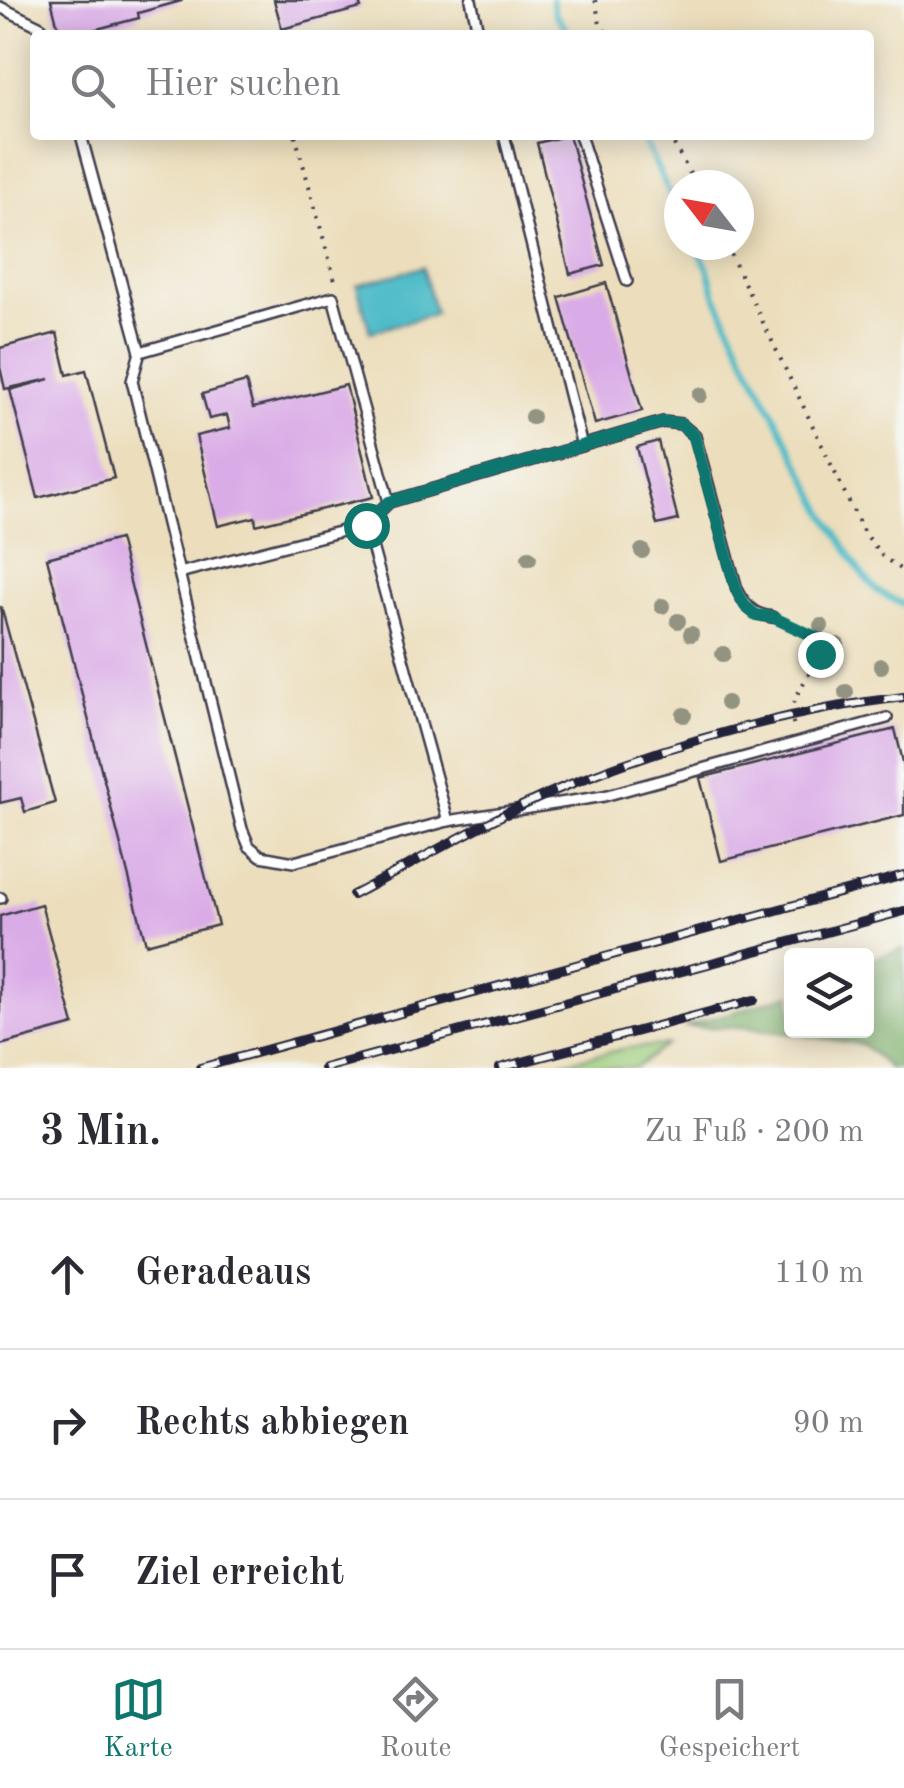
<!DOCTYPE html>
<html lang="de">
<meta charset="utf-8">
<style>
body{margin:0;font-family:"Old Standard TT",serif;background:#f2f2f3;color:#2b2b33}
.controls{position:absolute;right:30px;bottom:30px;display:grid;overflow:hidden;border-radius:10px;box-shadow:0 5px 25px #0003}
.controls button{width:90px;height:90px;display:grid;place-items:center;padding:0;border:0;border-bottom:2px solid #e1e1e2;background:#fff;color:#2b2b33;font:50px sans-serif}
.compass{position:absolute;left:664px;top:170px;width:90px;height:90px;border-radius:50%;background:#fff;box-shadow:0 5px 25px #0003;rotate:301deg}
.stop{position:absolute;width:30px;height:30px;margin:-22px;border:8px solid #0f766e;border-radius:50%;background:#fff}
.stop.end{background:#0f766e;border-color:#fff;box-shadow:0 2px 10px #0008}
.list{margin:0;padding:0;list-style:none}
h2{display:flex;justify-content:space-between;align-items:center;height:130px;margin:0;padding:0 40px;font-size:42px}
h2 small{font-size:32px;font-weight:400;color:#7c7c81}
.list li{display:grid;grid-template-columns:65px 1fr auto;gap:30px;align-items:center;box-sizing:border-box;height:150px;padding:0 40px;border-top:2px solid #e1e1e2}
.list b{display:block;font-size:38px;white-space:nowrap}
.list em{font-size:32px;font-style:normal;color:#7c7c81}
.icon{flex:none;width:55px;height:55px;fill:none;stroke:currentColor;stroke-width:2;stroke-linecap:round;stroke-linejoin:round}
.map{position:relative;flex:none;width:904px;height:1068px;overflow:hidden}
.search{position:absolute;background:#fff;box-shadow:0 5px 25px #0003;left:30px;right:30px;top:30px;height:110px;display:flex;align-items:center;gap:25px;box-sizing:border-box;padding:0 35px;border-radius:10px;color:#7c7c81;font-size:38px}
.sheet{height:580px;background:#fff}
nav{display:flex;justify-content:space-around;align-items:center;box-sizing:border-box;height:140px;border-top:2px solid #e1e1e2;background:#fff;font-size:28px;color:#7c7c81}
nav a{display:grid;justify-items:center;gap:5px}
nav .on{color:#0f766e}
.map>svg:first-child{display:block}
</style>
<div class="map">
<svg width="904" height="1068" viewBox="0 0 904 1068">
<rect width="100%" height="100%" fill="#f6f6f2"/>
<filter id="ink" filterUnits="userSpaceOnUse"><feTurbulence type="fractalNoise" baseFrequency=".01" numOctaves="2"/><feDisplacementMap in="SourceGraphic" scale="20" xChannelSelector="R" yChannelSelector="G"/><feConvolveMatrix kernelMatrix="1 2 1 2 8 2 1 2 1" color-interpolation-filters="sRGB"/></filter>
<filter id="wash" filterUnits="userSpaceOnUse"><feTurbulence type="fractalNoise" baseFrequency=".0048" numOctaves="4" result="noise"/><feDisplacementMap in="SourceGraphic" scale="40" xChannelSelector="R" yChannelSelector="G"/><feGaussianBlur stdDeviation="2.25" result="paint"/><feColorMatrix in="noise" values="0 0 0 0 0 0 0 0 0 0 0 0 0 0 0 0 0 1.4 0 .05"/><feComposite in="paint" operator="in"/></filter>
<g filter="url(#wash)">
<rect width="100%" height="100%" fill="#ecdebc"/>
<path fill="#9fce7d" stroke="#60785c" stroke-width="2.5" d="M 667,1045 L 635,1068 L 539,1068 L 627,1048 Z"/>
<path fill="#7fb16c" stroke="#506a54" stroke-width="2.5" d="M 904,949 L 904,1068 L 889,1068 L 862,1044 L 743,1027 L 684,1027 L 791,994 L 792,1030 L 866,1030 L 867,960 Z"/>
<path fill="#4fbcc8" stroke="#386f82" stroke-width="2.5" d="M 423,267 L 435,314 L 370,332 L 357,285 Z"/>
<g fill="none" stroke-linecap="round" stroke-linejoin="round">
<g stroke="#4fbcc8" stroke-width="6">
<path d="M 552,0 L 555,14 L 571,35"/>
<path d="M 641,135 L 679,212"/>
<path d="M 695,245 L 707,266 L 715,294 L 749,366 L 828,519 L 861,573 L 877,591 L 904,605"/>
</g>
</g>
<g id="blocks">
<g fill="#daace7">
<path d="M 51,0 L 180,0 L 181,1 L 138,13 L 139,18 L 74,35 L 60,35 Z"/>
<path d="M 274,0 L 358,0 L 361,8 L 282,29 Z"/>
<path d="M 569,135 L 604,265 L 570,274 L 537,143 Z"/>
<path d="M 606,283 L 642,411 L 595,424 L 559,297 Z"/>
<path d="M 57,333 L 67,375 L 86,370 L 114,478 L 38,498 L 10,390 L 50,379 L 5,389 L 0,367 L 0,348 Z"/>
<path d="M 246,382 L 253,408 L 346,385 L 373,497 L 256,525 L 255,517 L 218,526 L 196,436 L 230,428 L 227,415 L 209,419 L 202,394 Z"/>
<path d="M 658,441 L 678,520 L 657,525 L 637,447 Z"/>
<path d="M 119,539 L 218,925 L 146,944 L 47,558 Z"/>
<path d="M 1,606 L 55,803 L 25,812 L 21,798 L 0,803 Z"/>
<path d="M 895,729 L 904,766 L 904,815 L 721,861 L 700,778 Z"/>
<path d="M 41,904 L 74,1025 L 0,1045 L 0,916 Z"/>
</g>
</g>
</g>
<g filter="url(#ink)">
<use href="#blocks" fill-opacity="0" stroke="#403e4e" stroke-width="2.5"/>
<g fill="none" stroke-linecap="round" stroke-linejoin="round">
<g stroke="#403e4e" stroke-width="14">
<g id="lane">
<path d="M 471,0 L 479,35"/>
<path d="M 0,7 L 41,27 L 48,35"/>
<path d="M 81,135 L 140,352 L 132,381 L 242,829 L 249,846 L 261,856 L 294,862 L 448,821 L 604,796 L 887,718"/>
<path d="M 504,135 L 582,446"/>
<path d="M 580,135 L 627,281"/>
<path d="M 140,352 L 333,297 L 389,502"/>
<path d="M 366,525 L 448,821"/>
<path d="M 179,573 L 366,525 L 389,502 L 663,422 L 681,424 L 695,436 L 737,589 C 746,607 752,614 772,617"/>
<path d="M 0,898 L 1,898"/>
</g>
</g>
<g stroke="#403e4e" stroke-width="4" stroke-dasharray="2.5 8" stroke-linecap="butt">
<path d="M 595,0 L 600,24 L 608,35"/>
<path d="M 295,135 L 336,284"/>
<path d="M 669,135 L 696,185"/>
<path d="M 726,245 L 863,531 L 882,556 L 904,572"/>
<path d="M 785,623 L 819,639 C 820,677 785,689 794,728"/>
</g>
<use href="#lane" stroke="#fff" stroke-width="9"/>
<g stroke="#22223b" stroke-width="10">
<g id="rail">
<path d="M 353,895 C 427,856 501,812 578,781 C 678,741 798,709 904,697"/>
<path d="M 200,1068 L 904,875"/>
<path d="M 324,1068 L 904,911"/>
<path d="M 500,1068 L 754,1000"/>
</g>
</g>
<use href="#rail" stroke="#f6f6f2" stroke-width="6" stroke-dasharray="19" stroke-linecap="butt"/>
</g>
<g fill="#929380">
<circle cx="700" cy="395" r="8"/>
<circle cx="532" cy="417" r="8"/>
<circle cx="642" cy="551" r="8"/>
<circle cx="529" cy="558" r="8"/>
<circle cx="662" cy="606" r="8"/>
<circle cx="678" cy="621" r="8"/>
<circle cx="821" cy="626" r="8"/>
<circle cx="691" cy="634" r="8"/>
<circle cx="837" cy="645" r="8"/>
<circle cx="723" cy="654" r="8"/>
<circle cx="881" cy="666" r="8"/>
<circle cx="846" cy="692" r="8"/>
<circle cx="727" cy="703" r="8"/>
<circle cx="684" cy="715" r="8"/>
</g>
</g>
<g fill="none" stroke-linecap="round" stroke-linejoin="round" filter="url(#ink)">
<path stroke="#0f766e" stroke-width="12" d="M 366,525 L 389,502 L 663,422 L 681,424 L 694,436 L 736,589 L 745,606 L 756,615 L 772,617 L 820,639 L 820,654"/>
</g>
</svg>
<div class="controls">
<button><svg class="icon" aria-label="layers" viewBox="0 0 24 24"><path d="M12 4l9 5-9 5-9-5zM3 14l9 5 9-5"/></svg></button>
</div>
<svg class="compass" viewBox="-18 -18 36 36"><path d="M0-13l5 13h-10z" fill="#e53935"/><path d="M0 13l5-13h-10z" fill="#7c7c81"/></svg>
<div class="stop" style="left:366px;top:525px"></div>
<div class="stop end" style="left:820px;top:654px"></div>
<div class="search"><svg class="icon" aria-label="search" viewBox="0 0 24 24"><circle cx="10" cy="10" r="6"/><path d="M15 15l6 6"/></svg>Hier suchen</div>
</div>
<section class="sheet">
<h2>3 Min.<small>Zu Fuß · 200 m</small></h2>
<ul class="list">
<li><svg class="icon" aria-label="ahead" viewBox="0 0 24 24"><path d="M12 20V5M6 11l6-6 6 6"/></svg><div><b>Geradeaus</b></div><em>110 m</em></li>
<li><svg class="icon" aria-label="right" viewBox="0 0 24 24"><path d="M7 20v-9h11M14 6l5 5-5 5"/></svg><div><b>Rechts abbiegen</b></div><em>90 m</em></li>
<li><svg class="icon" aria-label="arrive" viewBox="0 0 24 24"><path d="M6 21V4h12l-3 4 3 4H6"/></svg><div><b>Ziel erreicht</b></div></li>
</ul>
</section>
<nav>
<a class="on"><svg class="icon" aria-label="map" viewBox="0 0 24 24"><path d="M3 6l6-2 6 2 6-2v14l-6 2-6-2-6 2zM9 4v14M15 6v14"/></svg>Karte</a>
<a><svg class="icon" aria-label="directions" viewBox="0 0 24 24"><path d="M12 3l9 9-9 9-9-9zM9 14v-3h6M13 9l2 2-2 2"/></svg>Route</a>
<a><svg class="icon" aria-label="saved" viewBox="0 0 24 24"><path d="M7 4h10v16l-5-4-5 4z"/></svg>Gespeichert</a>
</nav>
